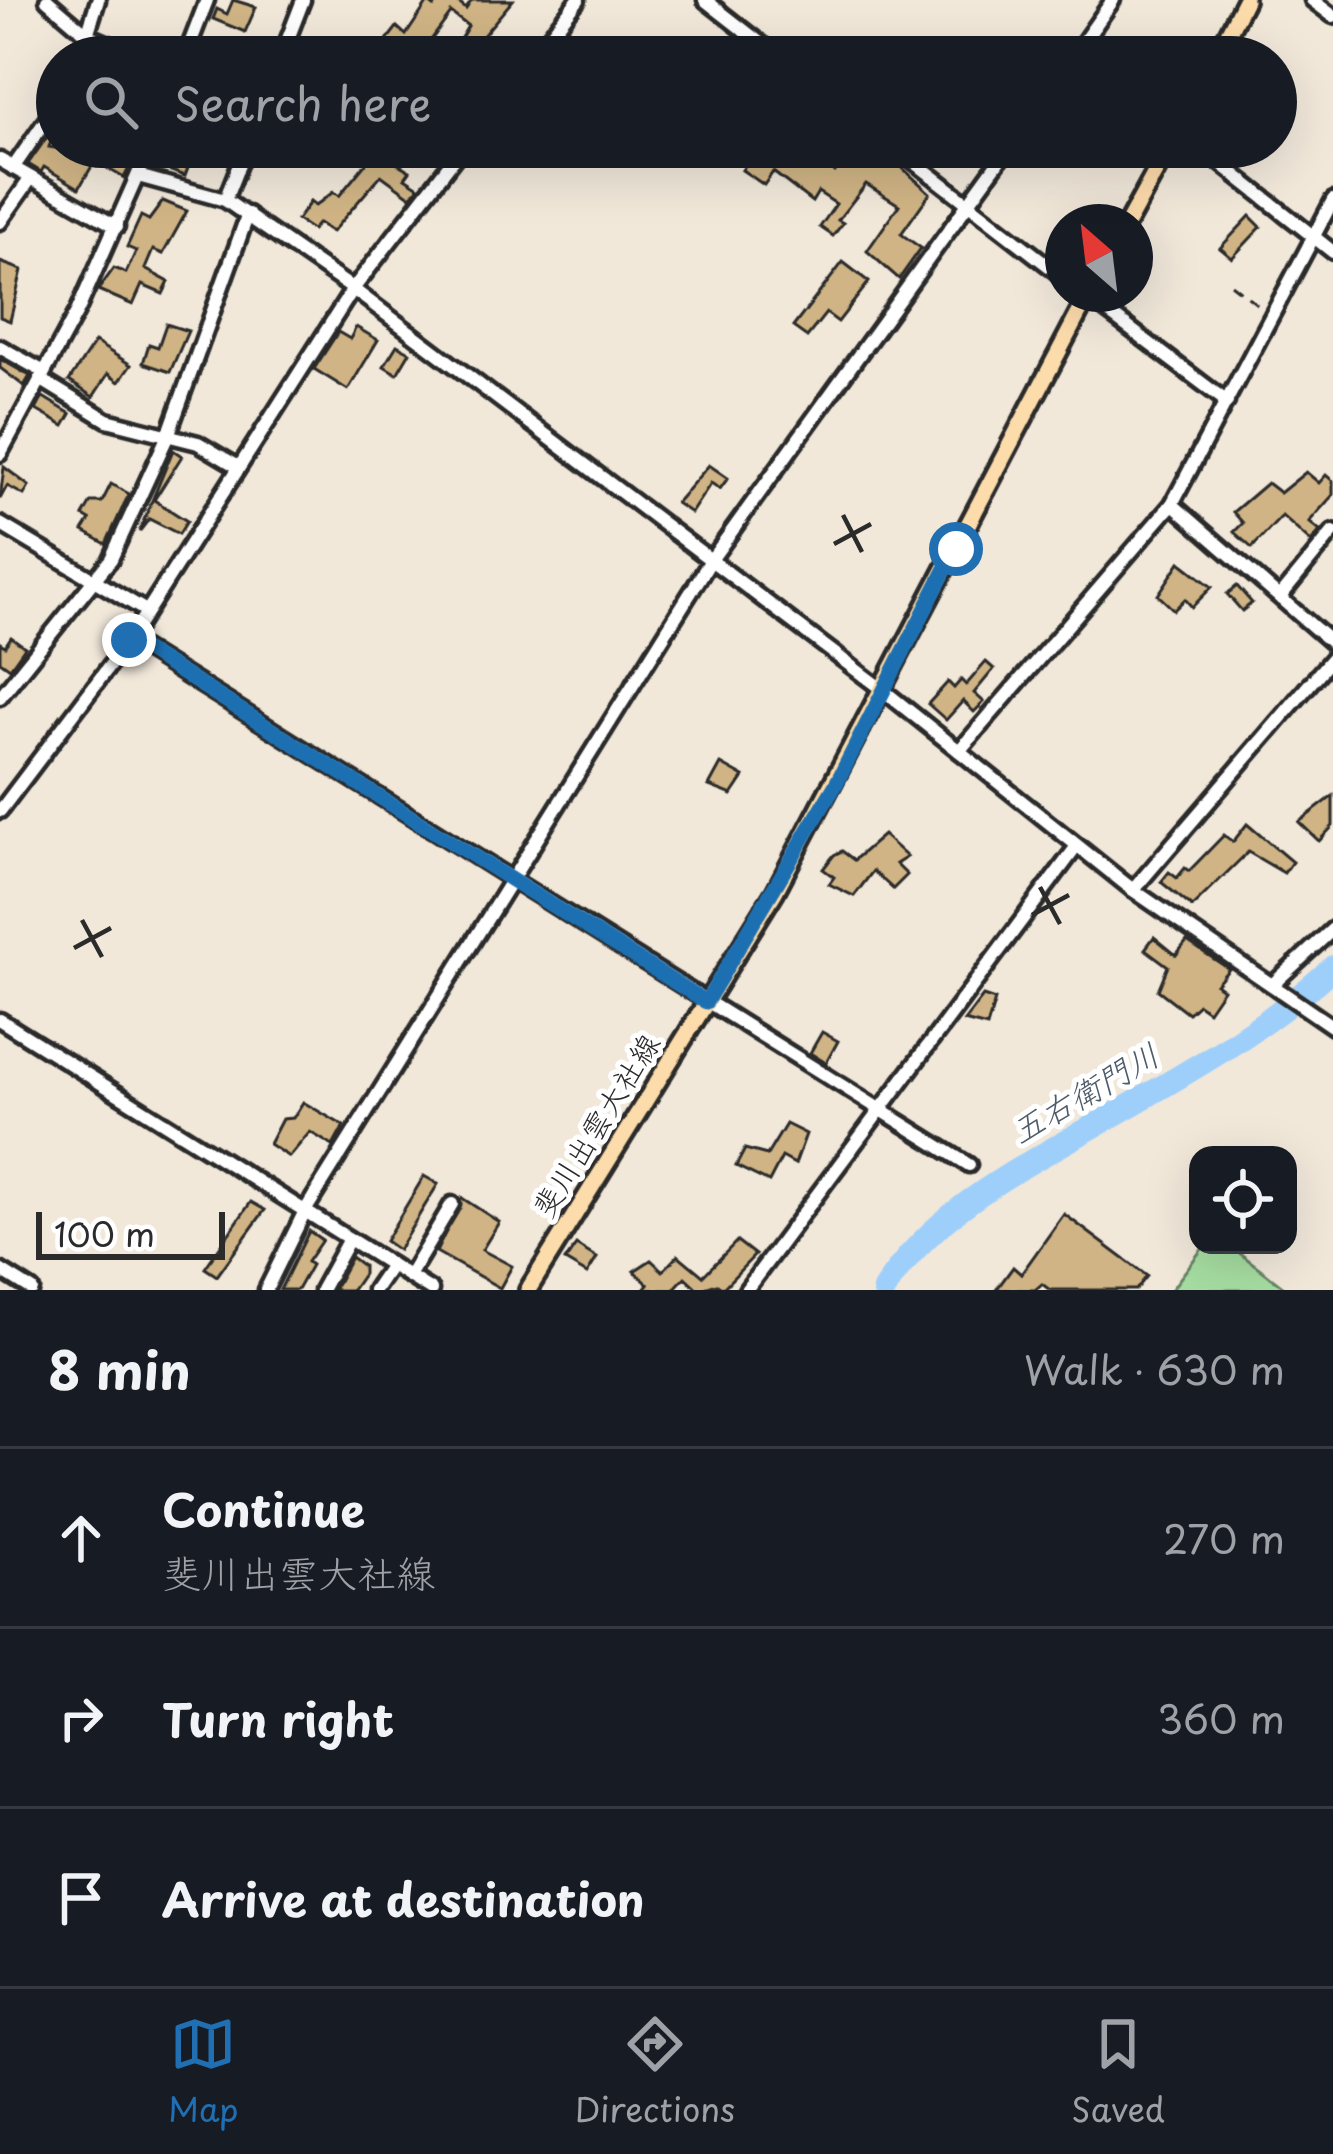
<!DOCTYPE html>
<meta charset="utf-8">
<style>
body{margin:0;font-family:"Playpen Sans","Klee One",sans-serif;background:#242831;color:#f1f3f6}
.controls{position:absolute;right:36px;bottom:36px;display:grid;overflow:hidden;border-radius:24px;box-shadow:0 12px 48px #0002}
.controls button{width:108px;height:108px;display:grid;place-items:center;padding:0;border:0;border-bottom:3px solid #363941;background:#171b24;color:#f1f3f6;font:60px sans-serif}
.compass{position:absolute;left:1045px;top:204px;width:108px;height:108px;border-radius:50%;background:#171b24;box-shadow:0 12px 48px #0002;rotate:332deg}
.scale{position:absolute;left:36px;bottom:30px;width:189px;box-sizing:border-box;padding-left:12px;border:6px solid #2b2b2b;border-top:0;font-size:33px;line-height:42px;white-space:nowrap;color:#2b2b2b;-webkit-text-stroke:9px #fff;paint-order:stroke}
.stop{position:absolute;width:36px;height:36px;margin:-27px;border:9px solid #1f6fb2;border-radius:50%;background:#fff}
.stop.end{background:#1f6fb2;border-color:#fff;box-shadow:0 3px 12px #0008}
.list{margin:0;padding:0;list-style:none}
h2{display:flex;justify-content:space-between;align-items:center;height:156px;margin:0;padding:0 48px;font-size:51px}
h2 small{font-size:39px;font-weight:400;color:#9ea1a6}
.list li{display:grid;grid-template-columns:78px 1fr auto;gap:36px;align-items:center;box-sizing:border-box;height:180px;padding:0 48px;border-top:3px solid #363941}
.list b{display:block;font-size:45px;white-space:nowrap}
.list p{margin:0;font-size:39px;white-space:nowrap;color:#9ea1a6}
.list em{font-size:39px;font-style:normal;color:#9ea1a6}
.icon{flex:none;width:66px;height:66px;fill:none;stroke:currentColor;stroke-width:2;stroke-linecap:round;stroke-linejoin:round}
.map{position:relative;flex:none;width:1333px;height:1290px;overflow:hidden}
.search{position:absolute;background:#171b24;box-shadow:0 12px 48px #0002;left:36px;right:36px;top:36px;height:132px;display:flex;align-items:center;gap:30px;box-sizing:border-box;padding:0 42px;border-radius:66px;color:#9ea1a6;font-size:45px}
.sheet{height:696px;background:#171b24}
nav{display:flex;justify-content:space-around;align-items:center;box-sizing:border-box;height:168px;border-top:3px solid #363941;background:#171b24;font-size:33px;color:#9ea1a6}
nav a{display:grid;justify-items:center;gap:6px}
nav .on{color:#1f6fb2}
.map>svg:first-child{display:block}
</style>
<div class="map">
<svg width="1333" height="1290" viewBox="0 0 1333 1290">
<rect width="100%" height="100%" fill="#f1e8da"/>
<filter id="ink" filterUnits="userSpaceOnUse"><feTurbulence type="fractalNoise" baseFrequency=".00833" numOctaves="2"/><feDisplacementMap in="SourceGraphic" scale="24" xChannelSelector="R" yChannelSelector="G"/><feConvolveMatrix kernelMatrix="1 2 1 2 8 2 1 2 1" color-interpolation-filters="sRGB"/></filter>
<g filter="url(#ink)">
<path fill="#a6dda1" stroke="#688466" stroke-width="3" d="M 1205,1245 L 1229,1245 L 1288,1290 L 1171,1290 Z"/>
<g fill="none" stroke-linecap="round" stroke-linejoin="round">
<path stroke="#9ecffb" stroke-width="24" d="M 884,1290 C 931,1213 1018,1169 1094,1126 C 1176,1079 1263,1032 1333,967"/>
</g>
<g fill="#d0b485" stroke="#2b2b2b" stroke-width="3">
<path d="M 233,0 L 256,7 L 245,32 L 213,19 L 217,9 L 227,14 Z"/>
<path d="M 439,0 L 455,0 L 466,9 L 472,0 L 513,0 L 465,57 L 453,51 L 468,26 L 451,13 L 431,40 L 452,57 L 436,57 L 421,46 L 412,57 L 377,53 L 397,27 L 406,35 L 428,2 L 434,7 Z"/>
<path d="M 57,123 L 49,147 L 80,152 L 83,147 L 112,147 L 133,160 L 124,178 L 95,161 L 79,188 L 44,167 L 41,172 L 28,164 Z"/>
<path d="M 196,147 L 185,176 L 155,165 L 161,149 Z"/>
<path d="M 741,147 L 766,158 L 774,147 L 828,147 L 818,161 L 835,172 L 852,147 L 883,162 L 887,154 L 930,193 L 901,234 L 921,248 L 899,279 L 867,251 L 899,205 L 866,184 L 838,220 L 843,223 L 833,236 L 820,227 L 836,204 L 818,192 L 812,202 L 773,172 L 764,185 L 742,170 L 748,161 L 736,154 Z"/>
<path d="M 376,151 L 410,171 L 405,178 L 419,187 L 411,197 L 381,175 L 332,232 L 318,223 L 312,230 L 297,220 L 310,202 L 315,206 L 333,192 L 339,196 Z"/>
<path d="M 163,201 L 187,211 L 163,254 L 153,250 L 145,269 L 169,282 L 163,294 L 142,285 L 133,305 L 98,290 L 114,268 L 126,273 L 136,251 L 127,247 L 141,216 L 149,220 Z"/>
<path d="M 1250,216 L 1261,227 L 1232,258 L 1220,248 Z"/>
<path d="M 0,262 L 22,270 L 10,321 L 0,317 Z"/>
<path d="M 843,262 L 869,282 L 838,322 L 826,313 L 807,337 L 793,327 Z"/>
<path d="M 166,324 L 188,331 L 170,372 L 143,363 L 149,344 L 158,347 Z"/>
<path d="M 356,327 L 378,340 L 348,390 L 314,369 L 338,332 L 350,339 Z"/>
<path d="M 95,342 L 131,365 L 119,382 L 108,374 L 93,397 L 69,381 Z"/>
<path d="M 397,345 L 410,352 L 397,374 L 384,366 Z"/>
<path d="M 0,359 L 30,376 L 24,386 L 0,368 Z"/>
<path d="M 43,397 L 71,414 L 64,426 L 36,410 Z"/>
<path d="M 173,450 L 182,456 L 154,500 L 187,521 L 179,534 L 149,519 L 139,532 Z"/>
<path d="M 709,465 L 728,478 L 720,489 L 711,483 L 691,513 L 676,503 Z"/>
<path d="M 4,467 L 29,486 L 24,495 L 7,486 L 0,499 Z"/>
<path d="M 1306,472 L 1319,483 L 1326,475 L 1333,481 L 1333,495 L 1309,522 L 1320,531 L 1311,542 L 1282,516 L 1252,548 L 1234,532 L 1243,523 L 1233,512 L 1267,483 L 1280,493 Z"/>
<path d="M 111,484 L 129,494 L 106,544 L 83,531 L 90,520 L 83,516 L 91,502 L 102,502 Z"/>
<path d="M 1180,562 L 1212,587 L 1192,607 L 1185,599 L 1174,610 L 1158,595 Z"/>
<path d="M 1237,586 L 1252,603 L 1242,611 L 1227,594 Z"/>
<path d="M 11,637 L 25,647 L 10,668 L 0,661 L 0,643 L 5,646 Z"/>
<path d="M 986,662 L 994,669 L 974,693 L 984,702 L 974,712 L 963,701 L 946,720 L 928,704 L 948,682 L 954,688 L 961,680 L 966,685 Z"/>
<path d="M 721,764 L 744,777 L 732,795 L 709,786 Z"/>
<path d="M 1333,796 L 1333,826 L 1319,841 L 1299,822 Z"/>
<path d="M 1247,824 L 1292,862 L 1284,873 L 1248,852 L 1192,907 L 1161,882 L 1169,872 L 1177,878 L 1185,868 L 1189,871 L 1224,835 L 1233,842 Z"/>
<path d="M 883,835 L 907,857 L 896,864 L 907,875 L 893,889 L 873,871 L 854,896 L 829,884 L 834,877 L 823,869 L 834,855 L 842,851 L 854,860 Z"/>
<path d="M 1154,937 L 1176,955 L 1187,941 L 1229,969 L 1216,984 L 1223,989 L 1208,1011 L 1198,1004 L 1188,1013 L 1158,990 L 1168,966 L 1145,949 Z"/>
<path d="M 983,996 L 995,1000 L 987,1027 L 964,1021 Z"/>
<path d="M 822,1032 L 838,1041 L 826,1063 L 810,1053 Z"/>
<path d="M 303,1102 L 344,1126 L 333,1146 L 310,1132 L 289,1157 L 269,1144 L 282,1119 L 293,1118 Z"/>
<path d="M 786,1124 L 806,1134 L 795,1164 L 782,1157 L 769,1182 L 736,1166 L 745,1149 L 767,1155 Z"/>
<path d="M 424,1176 L 438,1184 L 398,1250 L 385,1241 Z"/>
<path d="M 462,1198 L 499,1222 L 482,1250 L 512,1266 L 500,1288 L 436,1252 Z"/>
<path d="M 251,1202 L 265,1210 L 217,1276 L 205,1268 Z"/>
<path d="M 1064,1214 L 1147,1276 L 1136,1290 L 1050,1290 L 1042,1284 L 1035,1290 L 996,1290 L 1013,1267 L 1021,1274 Z"/>
<path d="M 309,1231 L 322,1240 L 307,1262 L 311,1265 L 297,1290 L 280,1290 Z"/>
<path d="M 737,1241 L 755,1255 L 723,1288 L 717,1284 L 699,1290 L 685,1277 L 673,1290 L 643,1290 L 648,1284 L 634,1271 L 651,1260 L 663,1271 L 678,1255 L 703,1276 Z"/>
<path d="M 576,1245 L 597,1258 L 587,1274 L 565,1261 Z"/>
<path d="M 351,1257 L 363,1266 L 363,1274 L 352,1290 L 333,1290 Z"/>
</g>
<g fill="none" stroke-linecap="round" stroke-linejoin="round">
<g stroke="#2b2b2b" stroke-width="21">
<g id="minor">
<path d="M 47,0 L 88,35 L 139,57"/>
<path d="M 705,0 L 778,57"/>
<path d="M 1312,0 L 1333,16"/>
<path d="M 80,57 L 98,0"/>
<path d="M 185,57 L 207,0"/>
<path d="M 281,57 L 303,0"/>
<path d="M 533,57 L 578,0"/>
<path d="M 1073,57 L 1113,0"/>
<path d="M 895,147 L 1063,277"/>
<path d="M 1200,147 L 1333,252"/>
<path d="M 0,160 L 117,227"/>
<path d="M 13,168 L 57,104"/>
<path d="M 138,176 L 225,200 L 353,289 L 884,691 L 1133,890 L 1333,1027"/>
<path d="M 225,200 L 246,147"/>
<path d="M 0,222 L 31,178"/>
<path d="M 1084,294 L 1227,402"/>
<path d="M 0,347 L 44,372"/>
<path d="M 40,379 L 107,420 L 198,443 L 235,465"/>
<path d="M 0,454 L 78,310 L 150,147"/>
<path d="M 1172,504 L 1333,644"/>
<path d="M 0,524 L 146,611"/>
<path d="M 1280,597 L 1333,532"/>
<path d="M 129,640 L 969,1165"/>
<path d="M 0,697 L 111,559 L 169,433 L 248,214"/>
<path d="M 959,751 L 1172,504 L 1333,200"/>
<path d="M 0,811 L 129,640 L 353,289 L 463,147"/>
<path d="M 1133,890 L 1333,657"/>
<path d="M 1273,984 L 1333,929"/>
<path d="M 0,1020 L 431,1290"/>
<path d="M 0,1270 L 32,1290"/>
<path d="M 409,1276 L 452,1204"/>
<path d="M 266,1290 L 305,1211 L 711,560 L 1009,147"/>
<path d="M 321,1290 L 349,1239"/>
<path d="M 374,1290 L 391,1265"/>
<path d="M 746,1290 L 1077,846"/>
</g>
</g>
<g stroke="#2b2b2b" stroke-width="24">
<g id="major">
<path d="M 1216,57 L 1245,0"/>
<path d="M 1128,222 L 1169,147"/>
<path d="M 528,1290 L 775,892 L 1089,294"/>
</g>
</g>
<path stroke="#2b2b2b" stroke-width="3" stroke-dasharray="12 9" stroke-linecap="butt" d="M 1231,284 L 1263,309"/>
<use href="#minor" stroke="#fff" stroke-width="12"/>
<use href="#major" stroke="#fddcac" stroke-width="15"/>
</g>
</g>
<g fill="none" stroke-linecap="round" stroke-linejoin="round" filter="url(#ink)">
<path stroke="#1f6fb2" stroke-width="15" d="M 129,640 L 706,1002 L 836,784 L 956,549"/>
</g>
<path fill="none" stroke="#2b2b2b" stroke-width="4.5" d="M 843,515 L 862,552M 834,544 L 871,524M 1040,887 L 1060,924M 1032,915 L 1069,895M 82,920 L 102,957M 74,948 L 111,928"/>
<g text-anchor="middle" stroke-width="10" stroke-linejoin="round" paint-order="stroke">
<g font-size="30" fill="#2b2b2b" stroke="#fff">
<text transform="translate(597 1126) rotate(-58)" y="10">斐川出雲大社線</text>
</g>
<g font-size="33" font-style="italic" fill="#4e5c69" stroke="#fff">
<text transform="translate(1085 1093) rotate(-30)" y="12">五右衛門川</text>
</g>
</g>
</svg>
<div class="controls">
<button><svg class="icon" aria-label="locate" viewBox="0 0 24 24"><circle cx="12" cy="12" r="6"/><path d="M12 2v4M12 18v4M2 12h4M18 12h4"/></svg></button>
</div>
<svg class="compass" viewBox="-18 -18 36 36"><path d="M0-13l5 13h-10z" fill="#e53935"/><path d="M0 13l5-13h-10z" fill="#9ea1a6"/></svg>
<div class="scale">100 m</div>
<div class="stop" style="left:956px;top:549px"></div>
<div class="stop end" style="left:129px;top:640px"></div>
<div class="search"><svg class="icon" aria-label="search" viewBox="0 0 24 24"><circle cx="10" cy="10" r="6"/><path d="M15 15l6 6"/></svg>Search here</div>
</div>
<section class="sheet">
<h2>8 min<small>Walk · 630 m</small></h2>
<ul class="list">
<li><svg class="icon" aria-label="ahead" viewBox="0 0 24 24"><path d="M12 20V5M6 11l6-6 6 6"/></svg><div><b>Continue</b><p>斐川出雲大社線</p></div><em>270 m</em></li>
<li><svg class="icon" aria-label="right" viewBox="0 0 24 24"><path d="M7 20v-9h11M14 6l5 5-5 5"/></svg><div><b>Turn right</b></div><em>360 m</em></li>
<li><svg class="icon" aria-label="arrive" viewBox="0 0 24 24"><path d="M6 21V4h12l-3 4 3 4H6"/></svg><div><b>Arrive at destination</b></div></li>
</ul>
</section>
<nav>
<a class="on"><svg class="icon" aria-label="map" viewBox="0 0 24 24"><path d="M3 6l6-2 6 2 6-2v14l-6 2-6-2-6 2zM9 4v14M15 6v14"/></svg>Map</a>
<a><svg class="icon" aria-label="directions" viewBox="0 0 24 24"><path d="M12 3l9 9-9 9-9-9zM9 14v-3h6M13 9l2 2-2 2"/></svg>Directions</a>
<a><svg class="icon" aria-label="saved" viewBox="0 0 24 24"><path d="M7 4h10v16l-5-4-5 4z"/></svg>Saved</a>
</nav>
